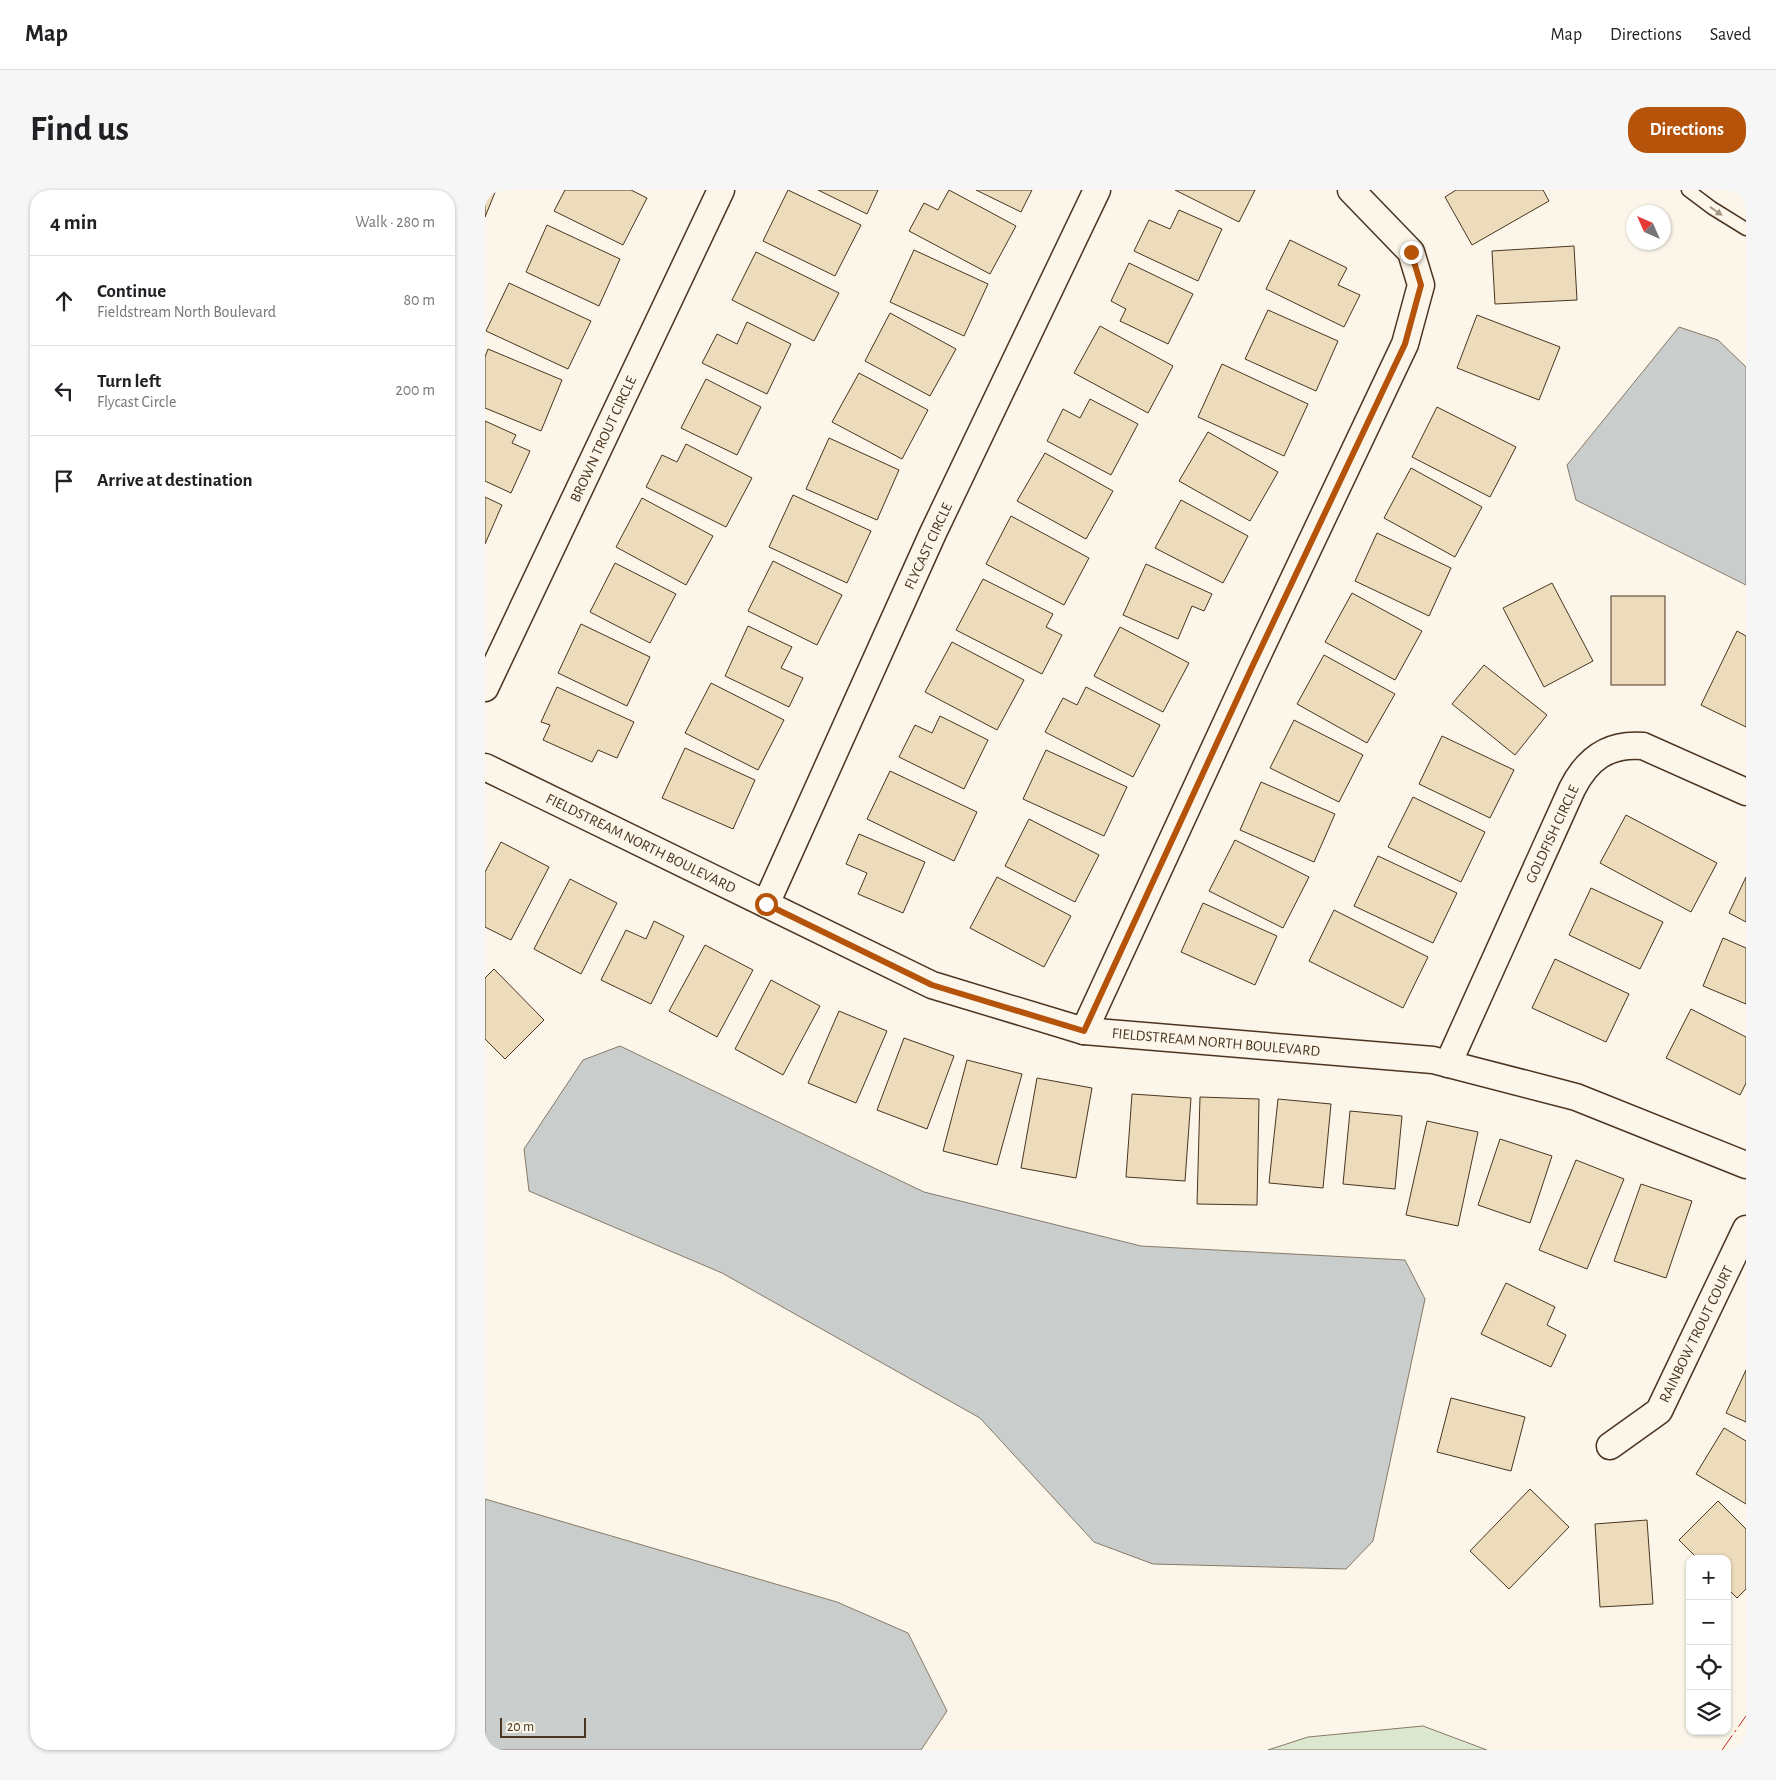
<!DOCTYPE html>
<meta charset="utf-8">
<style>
body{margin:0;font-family:"Alegreya Sans",sans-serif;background:#f6f6f6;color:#202124}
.controls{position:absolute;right:15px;bottom:15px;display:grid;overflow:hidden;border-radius:10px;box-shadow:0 1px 4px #0004}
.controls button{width:45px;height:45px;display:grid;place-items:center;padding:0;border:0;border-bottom:1px solid #e0e0e0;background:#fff;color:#202124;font:25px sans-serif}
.compass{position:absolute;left:1141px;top:15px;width:45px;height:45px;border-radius:50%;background:#fff;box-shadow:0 1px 4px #0004;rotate:315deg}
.scale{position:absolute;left:15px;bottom:12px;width:86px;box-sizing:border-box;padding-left:5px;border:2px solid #4a3520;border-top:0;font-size:14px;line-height:18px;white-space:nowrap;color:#4a3520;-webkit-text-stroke:4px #fbf6e9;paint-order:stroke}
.stop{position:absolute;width:15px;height:15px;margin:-11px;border:4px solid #b45309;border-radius:50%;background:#fff}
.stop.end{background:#b45309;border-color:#fff;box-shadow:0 1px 5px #0008}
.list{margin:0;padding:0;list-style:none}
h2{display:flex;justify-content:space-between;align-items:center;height:65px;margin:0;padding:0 20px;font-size:21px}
h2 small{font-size:16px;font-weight:400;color:#757577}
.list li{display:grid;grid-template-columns:32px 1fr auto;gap:15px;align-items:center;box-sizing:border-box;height:90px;padding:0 20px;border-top:1px solid #e0e0e0}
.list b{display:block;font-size:19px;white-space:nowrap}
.list p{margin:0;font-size:16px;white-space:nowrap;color:#757577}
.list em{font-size:16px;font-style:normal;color:#757577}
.icon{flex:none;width:28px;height:28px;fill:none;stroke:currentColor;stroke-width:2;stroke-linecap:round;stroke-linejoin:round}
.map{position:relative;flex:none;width:1261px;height:1560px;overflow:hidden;border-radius:20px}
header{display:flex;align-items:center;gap:30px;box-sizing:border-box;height:70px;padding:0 25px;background:#fff;border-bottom:1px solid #e0e0e0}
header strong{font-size:24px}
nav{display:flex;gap:28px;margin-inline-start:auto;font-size:18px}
.intro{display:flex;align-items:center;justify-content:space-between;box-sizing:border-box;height:120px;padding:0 30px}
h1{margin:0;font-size:35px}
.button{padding:12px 22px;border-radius:20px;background:#b45309;color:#fff;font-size:18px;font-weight:700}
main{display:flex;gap:30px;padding:0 30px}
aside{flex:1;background:#fff;border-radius:20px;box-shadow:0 1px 4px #0004}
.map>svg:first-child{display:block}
</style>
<header>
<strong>Map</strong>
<nav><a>Map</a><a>Directions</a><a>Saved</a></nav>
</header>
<div class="intro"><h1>Find us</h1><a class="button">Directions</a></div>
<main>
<aside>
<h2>4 min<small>Walk · 280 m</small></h2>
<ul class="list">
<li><svg class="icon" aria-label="ahead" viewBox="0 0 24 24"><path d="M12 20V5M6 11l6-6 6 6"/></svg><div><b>Continue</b><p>Fieldstream North Boulevard</p></div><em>80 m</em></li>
<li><svg class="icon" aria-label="left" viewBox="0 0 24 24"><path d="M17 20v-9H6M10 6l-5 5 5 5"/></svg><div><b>Turn left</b><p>Flycast Circle</p></div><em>200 m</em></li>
<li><svg class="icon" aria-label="arrive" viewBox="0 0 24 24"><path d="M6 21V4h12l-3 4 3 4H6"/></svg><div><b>Arrive at destination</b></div></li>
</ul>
</aside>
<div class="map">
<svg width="1261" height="1560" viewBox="0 0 1261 1560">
<rect width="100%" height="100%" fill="#fbf6e9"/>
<path fill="#dce7d0" stroke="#887966" d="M 938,1536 L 1002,1560 L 783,1560 L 823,1547 Z"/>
<g fill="#c9cecd" stroke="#887966">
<path d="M 1194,137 L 1233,150 L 1261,177 L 1261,395 L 1091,310 L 1082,275 Z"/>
<path d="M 135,856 L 439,1002 L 656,1056 L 920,1070 L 940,1109 L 888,1351 L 861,1379 L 668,1374 L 609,1352 L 495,1228 L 237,1083 L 44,1001 L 39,959 L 98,870 Z"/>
<path d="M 0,1309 L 352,1412 L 423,1443 L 462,1521 L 436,1560 L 0,1560 Z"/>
</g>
<g fill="#ecdcbc" stroke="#4a3520">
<path d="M 0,0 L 11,0 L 0,27 Z"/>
<path d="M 80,0 L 146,0 L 162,8 L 138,55 L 69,21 Z"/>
<path d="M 303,0 L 376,35 L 350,86 L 278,51 Z"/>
<path d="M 333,0 L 393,0 L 382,24 Z"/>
<path d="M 464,0 L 531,36 L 505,84 L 424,41 L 439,13 L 453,20 Z"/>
<path d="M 491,0 L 547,0 L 536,22 Z"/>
<path d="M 690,0 L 770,0 L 754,32 Z"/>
<path d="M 971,0 L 1058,0 L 1064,11 L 987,55 L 960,7 Z"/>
<path d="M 694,20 L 737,39 L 713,91 L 649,61 L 664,30 L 685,39 Z"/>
<path d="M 62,35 L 135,69 L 114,116 L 41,82 Z"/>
<path d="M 805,50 L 862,78 L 853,95 L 875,105 L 859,137 L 781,99 Z"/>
<path d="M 1089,56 L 1092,110 L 1010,114 L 1007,61 Z"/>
<path d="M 429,60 L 503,94 L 479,146 L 405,112 Z"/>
<path d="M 271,62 L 354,103 L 329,151 L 247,110 Z"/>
<path d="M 644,73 L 708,104 L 683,154 L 635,131 L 641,119 L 626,111 Z"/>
<path d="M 24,93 L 106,131 L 83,179 L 1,141 Z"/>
<path d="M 783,120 L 853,151 L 831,201 L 760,169 Z"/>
<path d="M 405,123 L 471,159 L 445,206 L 380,171 Z"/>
<path d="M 992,125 L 1075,157 L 1054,210 L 972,178 Z"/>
<path d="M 262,132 L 306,154 L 282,204 L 217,173 L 232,144 L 252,154 Z"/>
<path d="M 615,136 L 688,176 L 663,223 L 589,183 Z"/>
<path d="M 3,159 L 77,190 L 56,241 L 0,218 L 0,167 Z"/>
<path d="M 737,174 L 823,214 L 799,266 L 713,227 Z"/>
<path d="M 374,183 L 443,220 L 417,269 L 347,232 Z"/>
<path d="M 221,189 L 276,217 L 252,265 L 196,238 Z"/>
<path d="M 605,209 L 653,234 L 626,285 L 562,251 L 578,219 L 595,228 Z"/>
<path d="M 952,217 L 1031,257 L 1005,307 L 927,267 Z"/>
<path d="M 0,231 L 31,245 L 27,253 L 45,261 L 26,303 L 0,291 Z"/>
<path d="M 723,242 L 793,282 L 765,331 L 694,291 Z"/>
<path d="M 344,248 L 414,280 L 392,330 L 321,299 Z"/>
<path d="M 201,254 L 267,288 L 241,337 L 161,297 L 177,265 L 192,272 Z"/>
<path d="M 560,263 L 628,301 L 601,349 L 532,311 Z"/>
<path d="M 926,278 L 997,317 L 970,367 L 899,328 Z"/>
<path d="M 308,305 L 386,341 L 362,393 L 284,357 Z"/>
<path d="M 0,307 L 17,315 L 0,354 Z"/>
<path d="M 157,308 L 228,346 L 201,395 L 131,357 Z"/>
<path d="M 696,310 L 763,346 L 738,393 L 670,358 Z"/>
<path d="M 526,326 L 604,368 L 579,415 L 501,374 Z"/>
<path d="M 892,343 L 966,378 L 944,426 L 870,391 Z"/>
<path d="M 288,371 L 357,405 L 332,455 L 263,421 Z"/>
<path d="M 130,373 L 191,404 L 165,453 L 105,422 Z"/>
<path d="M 661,374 L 727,404 L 719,421 L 707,416 L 693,449 L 638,425 Z"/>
<path d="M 498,389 L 568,424 L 561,437 L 577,445 L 557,484 L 471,440 Z"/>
<path d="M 1067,393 L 1108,471 L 1059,497 L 1018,418 Z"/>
<path d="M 867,403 L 937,441 L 910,490 L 840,452 Z"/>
<rect x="1126" y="406" width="54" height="89"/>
<path d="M 96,434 L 165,467 L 142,516 L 73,483 Z"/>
<path d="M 263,436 L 307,457 L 296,478 L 318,488 L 304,517 L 240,486 Z"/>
<path d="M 635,437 L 704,473 L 678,522 L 609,486 Z"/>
<path d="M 1252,441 L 1261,446 L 1261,537 L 1216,515 Z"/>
<path d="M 467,452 L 539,490 L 512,540 L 440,502 Z"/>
<path d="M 839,465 L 910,504 L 882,553 L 812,514 Z"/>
<path d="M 999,475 L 1062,525 L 1030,565 L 967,514 Z"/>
<path d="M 226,493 L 299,530 L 273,580 L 200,543 Z"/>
<path d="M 72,497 L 149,532 L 132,568 L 113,560 L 107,572 L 58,550 L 65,535 L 56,532 Z"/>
<path d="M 601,497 L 675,535 L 648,587 L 560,542 L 578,508 L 592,515 Z"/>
<path d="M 455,526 L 503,550 L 479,599 L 414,567 L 430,535 L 447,543 Z"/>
<path d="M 809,530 L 878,565 L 854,612 L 785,578 Z"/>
<path d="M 957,546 L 1029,580 L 1005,628 L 934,594 Z"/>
<path d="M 200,558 L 270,590 L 248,639 L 177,608 Z"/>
<path d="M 561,560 L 642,597 L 619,646 L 538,609 Z"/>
<path d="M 405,581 L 492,622 L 469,671 L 382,629 Z"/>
<path d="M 776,592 L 850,624 L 829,672 L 755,640 Z"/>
<path d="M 928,607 L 1000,642 L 976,692 L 903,657 Z"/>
<path d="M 1141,625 L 1232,673 L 1206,722 L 1115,673 Z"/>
<path d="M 544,629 L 614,665 L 590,712 L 520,676 Z"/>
<path d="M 374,644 L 440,672 L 418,723 L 373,704 L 382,683 L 361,674 Z"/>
<path d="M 750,650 L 824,687 L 798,738 L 724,701 Z"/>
<path d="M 16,652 L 64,677 L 26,750 L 0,737 L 0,682 Z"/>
<path d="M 893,666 L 972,703 L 948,753 L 869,716 Z"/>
<path d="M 512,687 L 586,726 L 559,777 L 485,738 Z"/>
<path d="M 1261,687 L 1261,732 L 1244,723 Z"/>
<path d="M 85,689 L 132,713 L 96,784 L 49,759 Z"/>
<path d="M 1106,698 L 1178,732 L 1155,779 L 1084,745 Z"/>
<path d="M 718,713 L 792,746 L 770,795 L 696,762 Z"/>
<path d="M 849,720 L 943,767 L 918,818 L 824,771 Z"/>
<path d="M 169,731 L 199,746 L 166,814 L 116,790 L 141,740 L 161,749 Z"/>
<path d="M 1238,748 L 1261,758 L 1261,814 L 1218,796 Z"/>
<path d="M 220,755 L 268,780 L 232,847 L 184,821 Z"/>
<path d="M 1070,769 L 1144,804 L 1121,852 L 1047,818 Z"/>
<path d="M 9,779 L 59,830 L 20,869 L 0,849 L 0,788 Z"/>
<path d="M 286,790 L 335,816 L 298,885 L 250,859 Z"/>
<path d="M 1206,819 L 1261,847 L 1261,893 L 1255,905 L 1181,868 Z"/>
<path d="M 354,821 L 402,841 L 371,913 L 323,893 Z"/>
<path d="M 419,848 L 469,866 L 442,939 L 392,920 Z"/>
<path d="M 482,870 L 537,884 L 512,975 L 458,961 Z"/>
<path d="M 552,888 L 607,898 L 591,988 L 536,978 Z"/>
<path d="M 647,904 L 706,908 L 700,991 L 641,987 Z"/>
<path d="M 715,907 L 774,909 L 772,1015 L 712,1014 Z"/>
<path d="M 793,909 L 846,914 L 838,998 L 784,993 Z"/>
<path d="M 865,921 L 917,926 L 910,999 L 858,994 Z"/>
<path d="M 942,931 L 993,942 L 973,1036 L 921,1025 Z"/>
<path d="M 1015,949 L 1067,966 L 1045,1033 L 993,1015 Z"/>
<path d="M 1091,970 L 1139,989 L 1102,1079 L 1054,1060 Z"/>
<path d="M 1156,994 L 1207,1011 L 1181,1088 L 1129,1071 Z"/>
<path d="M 1021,1093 L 1070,1117 L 1062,1135 L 1081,1145 L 1066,1177 L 996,1144 Z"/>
<path d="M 1261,1180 L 1261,1232 L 1241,1223 Z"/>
<path d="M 966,1208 L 1040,1227 L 1026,1281 L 952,1262 Z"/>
<path d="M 1239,1238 L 1261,1251 L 1261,1314 L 1211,1284 Z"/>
<path d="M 1045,1299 L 1084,1337 L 1024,1399 L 985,1361 Z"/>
<path d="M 1233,1311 L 1261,1339 L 1261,1399 L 1252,1408 L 1242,1398 L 1242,1369 L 1213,1369 L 1194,1350 Z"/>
<path d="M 1162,1330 L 1168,1414 L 1115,1417 L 1110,1334 Z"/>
</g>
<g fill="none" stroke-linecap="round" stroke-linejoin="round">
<g stroke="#4a3520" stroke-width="15">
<path id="service" d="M 1203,0 L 1227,18 L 1261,39"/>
</g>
<g stroke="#4a3520" stroke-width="29">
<g id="minor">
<path d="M 0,498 L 236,0"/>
<path d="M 0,577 L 447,795 L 599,841 L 948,870 L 1091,907 L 1261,975"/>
<path d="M 281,714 L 448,343 L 612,0"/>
<path d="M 599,841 L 767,477 L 920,154 L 936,95 L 926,62 L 866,0"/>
<path d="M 963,874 L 1087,599 C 1102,569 1123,553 1158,556 L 1261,602"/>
<path d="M 1125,1256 L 1174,1221 L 1261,1039"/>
</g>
</g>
<use href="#service" stroke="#fbf6e9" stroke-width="12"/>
<use href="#minor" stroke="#fbf6e9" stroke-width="26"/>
<path stroke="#c62828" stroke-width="1" stroke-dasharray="18 4 2.5 4" stroke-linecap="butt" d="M 1237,1560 L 1261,1526"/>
</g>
<defs><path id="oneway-solid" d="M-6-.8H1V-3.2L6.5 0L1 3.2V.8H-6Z" transform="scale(1.25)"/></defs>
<use fill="#a29684" href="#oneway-solid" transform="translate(1231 21) rotate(35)"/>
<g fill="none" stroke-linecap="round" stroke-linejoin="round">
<path stroke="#b45309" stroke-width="6" d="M 281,714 L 447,795 L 599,841 L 767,477 L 920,154 L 936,95 L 926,62"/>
</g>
<g text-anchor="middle" stroke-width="4" stroke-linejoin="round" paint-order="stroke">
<g font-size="15" fill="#4a3520" stroke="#fbf6e9">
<text transform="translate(118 249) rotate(-65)" y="5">BROWN TROUT CIRCLE</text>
<text transform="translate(443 356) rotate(-65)" y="5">FLYCAST CIRCLE</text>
<text transform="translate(1067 644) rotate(-65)" y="5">GOLDFISH CIRCLE</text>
<text transform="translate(156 653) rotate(26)" y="5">FIELDSTREAM NORTH BOULEVARD</text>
<text transform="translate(731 852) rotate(5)" y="5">FIELDSTREAM NORTH BOULEVARD</text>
<text transform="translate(1211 1144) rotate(-64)" y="5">RAINBOW TROUT COURT</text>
</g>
</g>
</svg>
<div class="controls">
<button>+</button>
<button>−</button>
<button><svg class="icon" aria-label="locate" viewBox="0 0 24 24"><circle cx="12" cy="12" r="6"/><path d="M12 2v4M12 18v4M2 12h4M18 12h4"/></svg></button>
<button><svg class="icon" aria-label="layers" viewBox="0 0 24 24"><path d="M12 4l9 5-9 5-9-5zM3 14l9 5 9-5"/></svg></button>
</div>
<svg class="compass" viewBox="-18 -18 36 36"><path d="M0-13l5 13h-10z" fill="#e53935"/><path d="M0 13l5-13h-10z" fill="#757577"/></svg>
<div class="scale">20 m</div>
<div class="stop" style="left:281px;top:714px"></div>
<div class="stop end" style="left:926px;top:62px"></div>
</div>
</main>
